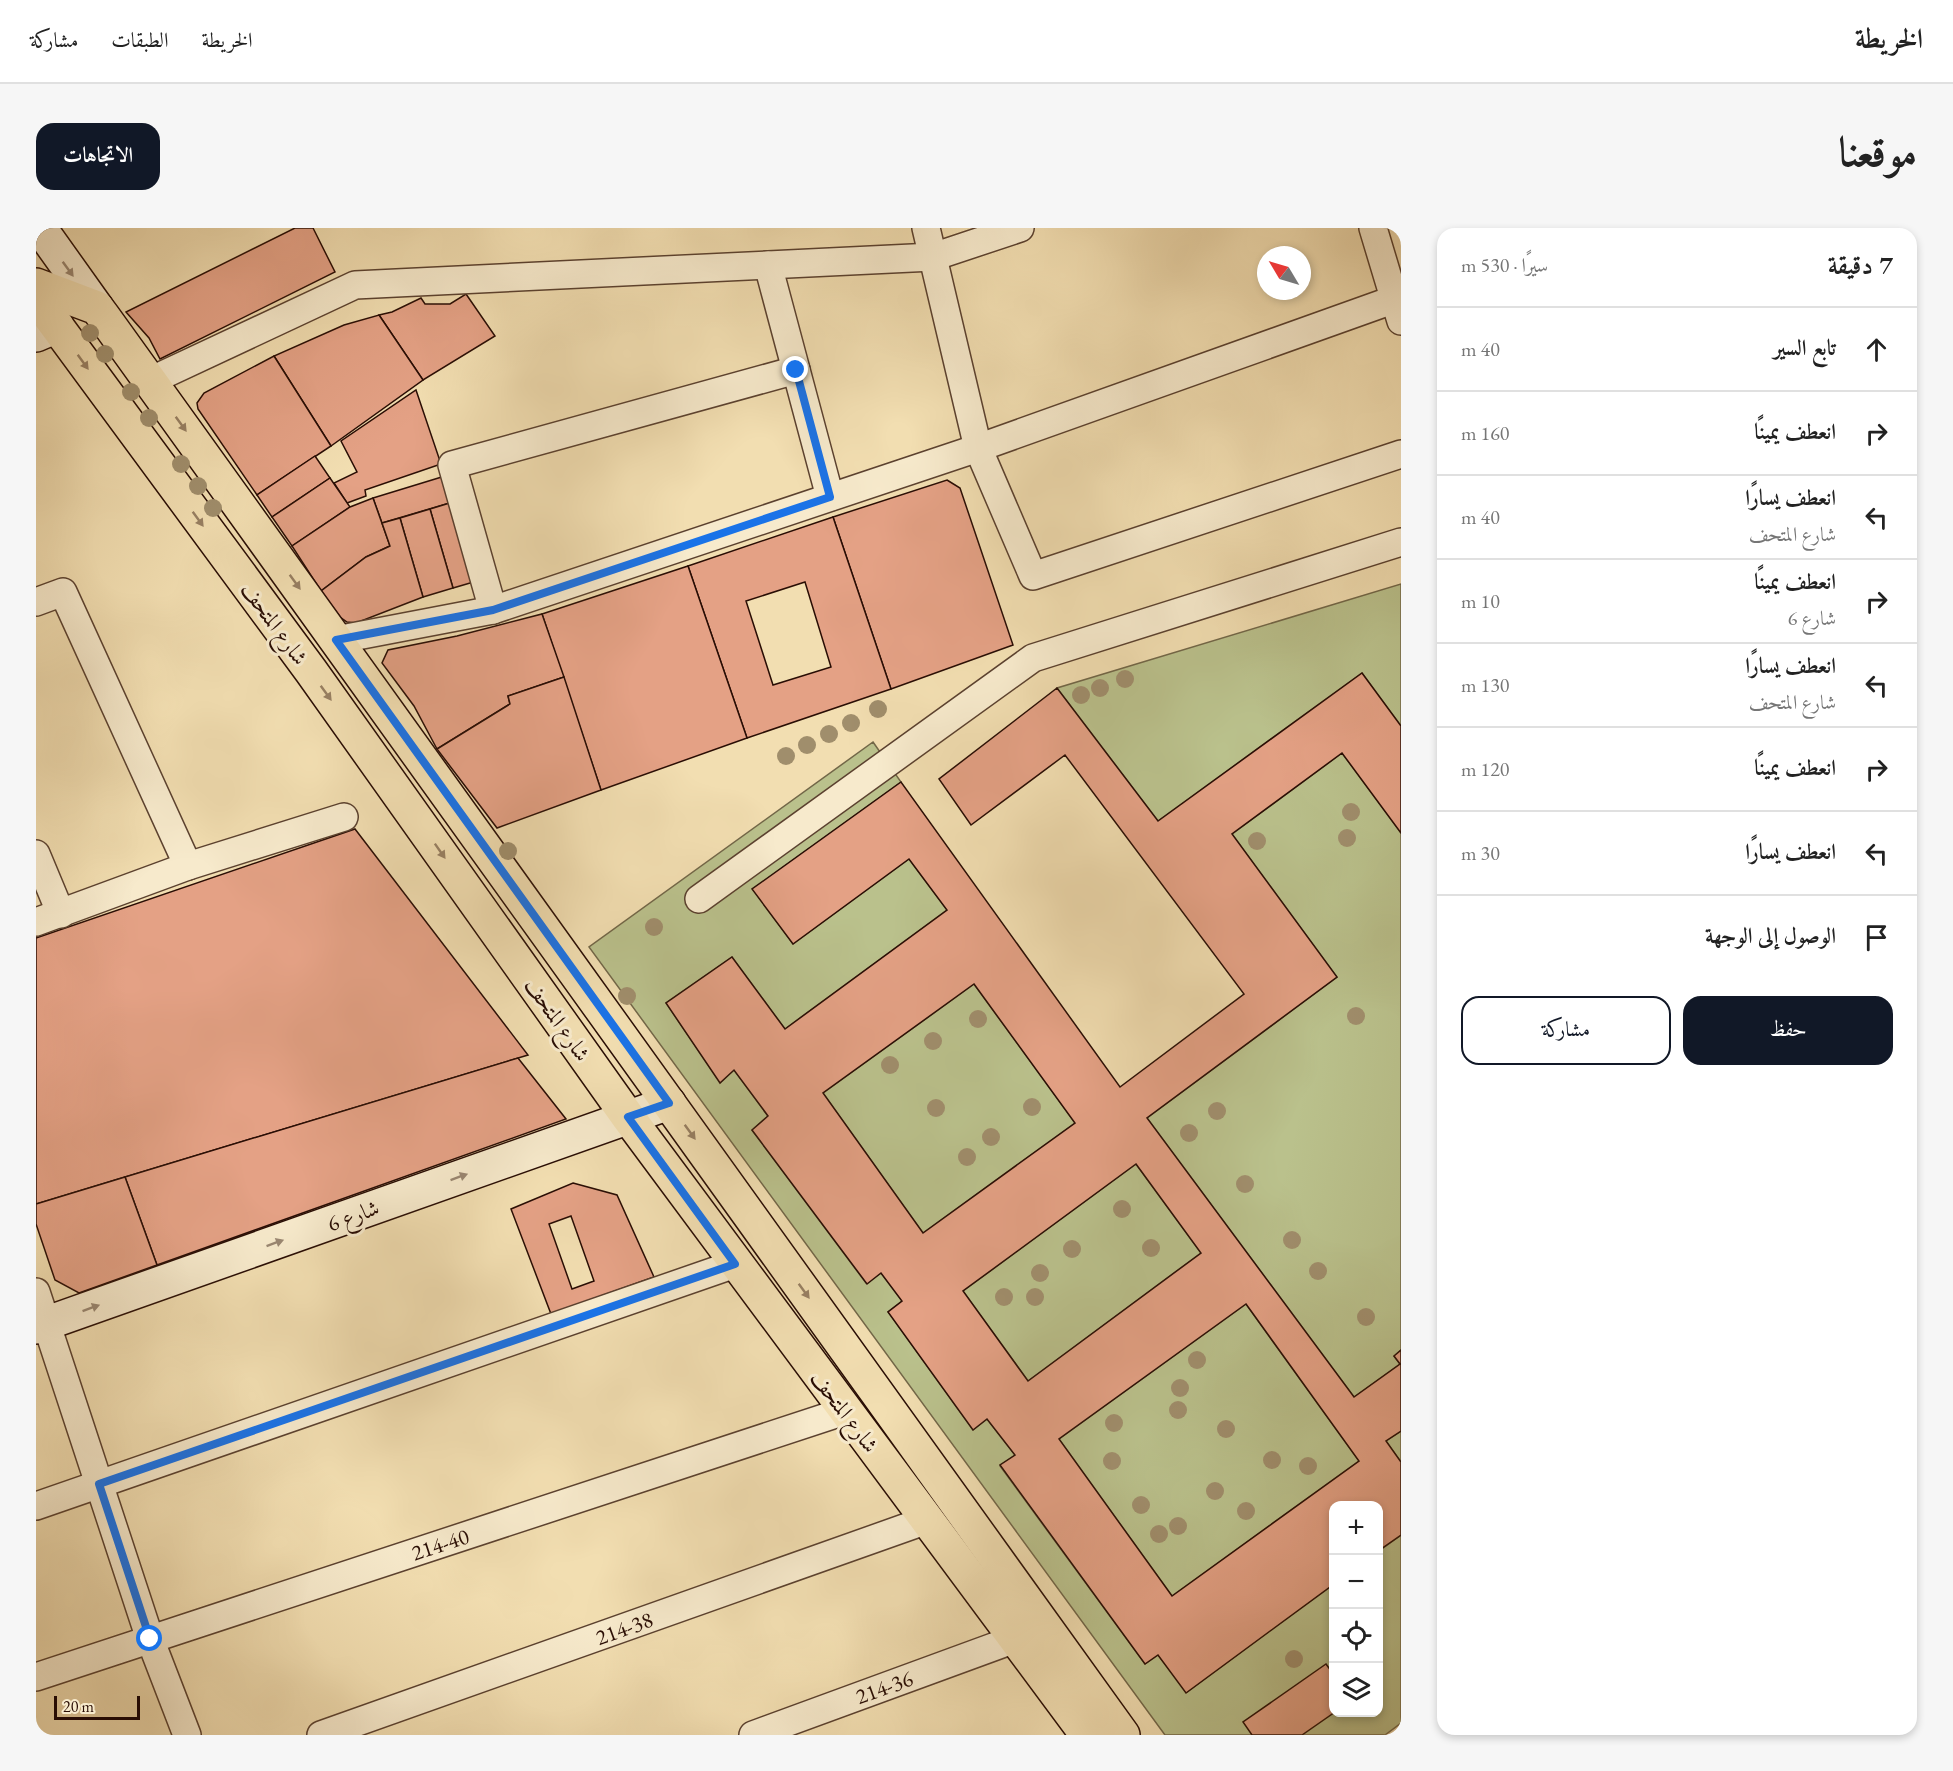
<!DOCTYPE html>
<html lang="ar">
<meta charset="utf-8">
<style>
body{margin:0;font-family:"EB Garamond",Amiri,serif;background:#f6f6f6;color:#222;direction:rtl}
.controls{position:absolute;right:18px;bottom:18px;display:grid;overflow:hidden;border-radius:12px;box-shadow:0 3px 9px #0003}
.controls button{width:54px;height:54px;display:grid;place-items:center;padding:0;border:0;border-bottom:2px solid #e0e0e0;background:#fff;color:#222;font:30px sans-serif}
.compass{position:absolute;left:1221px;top:18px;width:54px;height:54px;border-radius:50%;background:#fff;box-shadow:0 3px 9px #0003;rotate:308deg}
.scale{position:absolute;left:18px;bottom:15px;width:86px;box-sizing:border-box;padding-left:6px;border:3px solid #290d04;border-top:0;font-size:16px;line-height:21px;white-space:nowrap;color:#290d04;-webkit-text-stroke:4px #f7eacc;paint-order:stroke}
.stop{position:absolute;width:18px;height:18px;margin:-14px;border:4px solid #1a73e8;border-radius:50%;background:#fff}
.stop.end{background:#1a73e8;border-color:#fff;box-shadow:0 2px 6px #0008}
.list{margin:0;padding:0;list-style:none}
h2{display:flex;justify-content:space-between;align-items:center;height:78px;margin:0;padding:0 24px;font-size:26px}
h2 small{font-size:20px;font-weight:400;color:#767676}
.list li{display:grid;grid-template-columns:39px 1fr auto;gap:18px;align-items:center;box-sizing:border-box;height:84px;padding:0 24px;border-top:2px solid #e0e0e0}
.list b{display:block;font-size:22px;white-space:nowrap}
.list p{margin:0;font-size:20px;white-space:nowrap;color:#767676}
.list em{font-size:20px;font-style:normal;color:#767676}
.actions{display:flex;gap:12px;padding:18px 24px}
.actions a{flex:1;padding:14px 0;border:2px solid #111827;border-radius:18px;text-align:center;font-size:21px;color:#111827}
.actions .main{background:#111827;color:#fff}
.icon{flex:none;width:33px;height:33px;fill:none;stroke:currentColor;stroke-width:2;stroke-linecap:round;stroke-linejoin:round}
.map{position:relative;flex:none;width:1365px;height:1507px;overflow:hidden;direction:ltr;border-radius:18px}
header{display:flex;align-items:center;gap:36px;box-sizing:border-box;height:84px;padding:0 30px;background:#fff;border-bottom:2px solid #e0e0e0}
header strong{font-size:28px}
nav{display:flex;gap:33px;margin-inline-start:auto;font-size:21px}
.intro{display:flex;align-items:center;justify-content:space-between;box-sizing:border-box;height:144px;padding:0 36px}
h1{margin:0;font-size:42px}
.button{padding:15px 27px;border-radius:18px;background:#111827;color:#fff;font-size:21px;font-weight:700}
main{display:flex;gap:36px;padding:0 36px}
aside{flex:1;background:#fff;border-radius:18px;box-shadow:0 3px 9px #0003}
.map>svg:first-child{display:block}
</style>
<header>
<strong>الخريطة</strong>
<nav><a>الخريطة</a><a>الطبقات</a><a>مشاركة</a></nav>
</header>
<div class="intro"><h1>موقعنا</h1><a class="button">الاتجاهات</a></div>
<main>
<aside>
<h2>7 دقيقة<small>سيرًا · 530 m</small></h2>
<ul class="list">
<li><svg class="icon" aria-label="ahead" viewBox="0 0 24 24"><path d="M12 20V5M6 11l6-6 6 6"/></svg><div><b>تابع السير</b></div><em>40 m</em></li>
<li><svg class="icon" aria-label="right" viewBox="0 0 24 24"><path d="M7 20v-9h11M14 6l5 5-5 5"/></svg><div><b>انعطف يمينًا</b></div><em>160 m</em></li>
<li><svg class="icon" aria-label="left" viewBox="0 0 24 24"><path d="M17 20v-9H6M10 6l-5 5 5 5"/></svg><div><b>انعطف يسارًا</b><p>شارع المتحف</p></div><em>40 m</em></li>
<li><svg class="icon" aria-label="right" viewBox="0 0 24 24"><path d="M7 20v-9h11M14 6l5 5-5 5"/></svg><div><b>انعطف يمينًا</b><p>شارع 6</p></div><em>10 m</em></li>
<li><svg class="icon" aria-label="left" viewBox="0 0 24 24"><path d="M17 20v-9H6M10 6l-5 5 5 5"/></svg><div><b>انعطف يسارًا</b><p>شارع المتحف</p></div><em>130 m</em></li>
<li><svg class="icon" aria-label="right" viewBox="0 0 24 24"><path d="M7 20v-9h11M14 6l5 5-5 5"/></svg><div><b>انعطف يمينًا</b></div><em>120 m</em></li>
<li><svg class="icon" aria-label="left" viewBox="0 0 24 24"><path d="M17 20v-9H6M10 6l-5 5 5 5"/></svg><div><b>انعطف يسارًا</b></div><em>30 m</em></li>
<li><svg class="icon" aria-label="arrive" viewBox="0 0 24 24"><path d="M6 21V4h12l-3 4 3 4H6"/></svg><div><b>الوصول إلى الوجهة</b></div></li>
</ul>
<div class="actions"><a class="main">حفظ</a><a>مشاركة</a></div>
</aside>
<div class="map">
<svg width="1365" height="1507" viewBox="0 0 1365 1507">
<rect width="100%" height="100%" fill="#f2deb1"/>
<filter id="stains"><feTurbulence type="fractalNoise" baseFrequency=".00333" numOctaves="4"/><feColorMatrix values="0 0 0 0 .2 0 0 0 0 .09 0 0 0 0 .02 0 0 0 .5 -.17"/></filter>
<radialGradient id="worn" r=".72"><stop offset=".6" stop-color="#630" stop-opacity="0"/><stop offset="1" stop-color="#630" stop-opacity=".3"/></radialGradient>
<g fill="#bac18c" stroke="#726748" stroke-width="1.5">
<path d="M 1365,356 L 1365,498 L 1326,445 L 1122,593 L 1021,460 Z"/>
<path d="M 837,514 L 865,554 L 717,661 L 757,716 L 873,631 L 911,682 L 749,801 L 696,729 L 630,775 L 684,854 L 698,842 L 732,888 L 716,902 L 830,1055 L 845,1045 L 866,1073 L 852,1084 L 937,1202 L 951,1191 L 979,1227 L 964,1238 L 1109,1436 L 1122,1427 L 1151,1464 L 1297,1356 L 1298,1484 L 1342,1484 L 1343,1323 L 1365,1307 L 1365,1495 L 1349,1507 L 1129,1507 L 553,719 Z"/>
<path d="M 1306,525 L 1365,605 L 1365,1122 L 1358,1128 L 1364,1136 L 1318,1169 L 1111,890 L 1301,749 L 1196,606 Z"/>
<path d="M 938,756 L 1039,895 L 887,1005 L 787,865 Z"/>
<path d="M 1100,936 L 1165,1025 L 992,1153 L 927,1063 Z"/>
<path d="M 1210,1076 L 1323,1233 L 1136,1368 L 1023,1211 Z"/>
<path d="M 1365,1203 L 1365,1234 L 1350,1213 Z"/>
</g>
<g fill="#e4a185" stroke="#290d04" stroke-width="1.5" fill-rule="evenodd">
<path d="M 259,0 L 277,0 L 299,44 L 124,131 L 113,110 L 90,84 Z"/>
<path d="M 430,66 L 459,108 L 387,152 L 343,87 L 356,84 L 385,70 L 389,76 L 414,76 Z"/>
<path d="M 343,87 L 387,152 L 295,218 L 238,128 L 308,97 Z"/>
<path d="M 238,128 L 295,218 L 221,267 L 162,181 L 161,175 L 168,165 Z"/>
<path d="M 380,162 L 405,236 L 329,262 L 330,268 L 311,275 L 298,255 L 321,244 L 305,213 Z"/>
<path d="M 279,228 L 294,250 L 236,289 L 221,267 Z"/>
<path d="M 409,248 L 417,274 L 346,295 L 337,270 Z"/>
<path d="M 294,250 L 314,279 L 256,318 L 236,289 Z"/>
<path d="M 911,252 L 924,260 L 977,417 L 855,461 L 797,289 Z"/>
<path d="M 337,270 L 354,318 L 330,329 L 285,363 L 256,318 L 314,279 Z"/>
<path d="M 417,274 L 441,353 L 417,360 L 394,281 Z"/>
<path d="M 394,281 L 417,360 L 387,369 L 364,290 Z"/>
<path d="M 797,289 L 855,461 L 711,510 L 652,338 ZM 769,354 L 795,439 L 737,457 L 710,373 Z"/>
<path d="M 364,290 L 387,369 L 320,395 L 311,394 L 304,389 L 285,363 L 330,329 L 354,318 L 346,295 Z"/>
<path d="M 652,338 L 711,510 L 565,562 L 506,386 Z"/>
<path d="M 506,386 L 528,449 L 472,468 L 474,476 L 401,521 L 378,478 L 346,435 L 352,422 L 421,408 Z"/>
<path d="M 1326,445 L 1365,498 L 1365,605 L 1306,525 L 1196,606 L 1301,749 L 1111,890 L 1318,1169 L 1364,1136 L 1358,1128 L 1365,1122 L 1365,1203 L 1350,1213 L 1365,1234 L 1365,1307 L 1342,1323 L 1342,1278 L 1298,1278 L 1298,1356 L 1150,1465 L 1122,1427 L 1109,1436 L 964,1237 L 979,1227 L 951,1191 L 937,1202 L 852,1084 L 866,1073 L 845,1045 L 831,1056 L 716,902 L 732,888 L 698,842 L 684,855 L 630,775 L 696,729 L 749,801 L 911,682 L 873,631 L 757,716 L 716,661 L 865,554 L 1084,859 L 1208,766 L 1029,527 L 935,597 L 903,551 L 1021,460 L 1122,593 ZM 938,756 L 1039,895 L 887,1005 L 787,865 ZM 1100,936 L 1165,1025 L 992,1153 L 927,1063 ZM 1210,1076 L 1323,1233 L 1136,1368 L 1023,1211 Z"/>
<path d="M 528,449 L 565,562 L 461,600 L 401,521 L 474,476 L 472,468 Z"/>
<path d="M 319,601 L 492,827 L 0,976 L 0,710 Z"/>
<path d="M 482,830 L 530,891 L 121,1037 L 89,949 Z"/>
<path d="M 89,949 L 121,1037 L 43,1065 L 19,1052 L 0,996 L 0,976 Z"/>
<path d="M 537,955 L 581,967 L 618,1049 L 515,1086 L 475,981 ZM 535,988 L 558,1053 L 536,1061 L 513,996 Z"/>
<path d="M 1290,1436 L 1298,1447 L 1298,1484 L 1299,1484 L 1266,1507 L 1216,1507 L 1207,1494 Z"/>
</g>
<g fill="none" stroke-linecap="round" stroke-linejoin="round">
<g stroke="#5b412f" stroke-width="30">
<g id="street">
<path d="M 890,0 L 942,220 L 997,348 L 1365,226"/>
<path d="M 1337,0 L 1365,93"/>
<path d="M 732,37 L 794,269"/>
<path d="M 114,153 L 319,57 L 897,29 L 984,0"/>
<path d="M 0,374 L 27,364 L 152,638"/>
<path d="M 457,382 L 416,237 L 760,142"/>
<path d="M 300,412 L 457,382 L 942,220 L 1365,69"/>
<path d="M 0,626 L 25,686"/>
<path d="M 663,671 L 997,430 L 1365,314"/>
<path d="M 0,694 L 152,638 L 308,589"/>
<path d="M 0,1064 L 114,1411 L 151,1507"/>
<path d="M 0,1278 L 699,1036"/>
<path d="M 0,1449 L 809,1183"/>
<path d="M 285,1507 L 891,1292"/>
<path d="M 717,1507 L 979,1411"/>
</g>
</g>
<g stroke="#290d04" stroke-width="36">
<g id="secondary">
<path d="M 4,0 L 61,80"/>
<path d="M 0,107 L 21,98"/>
<path d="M 0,1099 L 633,875"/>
</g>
</g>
<g stroke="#290d04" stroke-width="36">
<g id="primary">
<path d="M 0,57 L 61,80 L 67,88 L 1087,1507"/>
<path d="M 0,70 L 275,443 L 592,889 L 1051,1507"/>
</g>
</g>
<use href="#street" stroke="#f7eacc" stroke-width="27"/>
<use href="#secondary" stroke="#f7eacc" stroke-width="33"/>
<use href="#primary" stroke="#f2deb1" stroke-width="33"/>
</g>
<g fill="#a08e6c">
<circle cx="54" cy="105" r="9"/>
<circle cx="69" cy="126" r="9"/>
<circle cx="95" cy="164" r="9"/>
<circle cx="113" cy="190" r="9"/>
<circle cx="145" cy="236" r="9"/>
<circle cx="162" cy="258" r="9"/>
<circle cx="177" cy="280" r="9"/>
<circle cx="1089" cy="451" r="9"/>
<circle cx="1064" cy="460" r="9"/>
<circle cx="1045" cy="467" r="9"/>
<circle cx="842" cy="481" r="9"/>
<circle cx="815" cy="495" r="9"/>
<circle cx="793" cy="506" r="9"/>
<circle cx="771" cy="517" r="9"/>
<circle cx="750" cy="528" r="9"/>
<circle cx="1315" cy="584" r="9"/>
<circle cx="1311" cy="610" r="9"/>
<circle cx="1221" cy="613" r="9"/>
<circle cx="472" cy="623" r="9"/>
<circle cx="618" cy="699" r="9"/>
<circle cx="591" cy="768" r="9"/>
<circle cx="1320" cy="788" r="9"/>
<circle cx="942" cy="791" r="9"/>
<circle cx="897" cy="813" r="9"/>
<circle cx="854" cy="837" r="9"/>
<circle cx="996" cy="879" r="9"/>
<circle cx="900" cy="880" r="9"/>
<circle cx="1181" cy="883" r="9"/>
<circle cx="1153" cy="905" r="9"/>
<circle cx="955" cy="909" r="9"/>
<circle cx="931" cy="929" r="9"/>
<circle cx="1209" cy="956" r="9"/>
<circle cx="1086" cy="981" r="9"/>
<circle cx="1256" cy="1012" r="9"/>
<circle cx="1115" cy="1020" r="9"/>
<circle cx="1036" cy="1021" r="9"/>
<circle cx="1282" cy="1043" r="9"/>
<circle cx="1004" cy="1045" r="9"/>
<circle cx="968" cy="1069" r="9"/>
<circle cx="999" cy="1069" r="9"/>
<circle cx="1330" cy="1089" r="9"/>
<circle cx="1161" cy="1132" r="9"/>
<circle cx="1144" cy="1160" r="9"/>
<circle cx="1142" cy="1182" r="9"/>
<circle cx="1078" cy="1195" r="9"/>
<circle cx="1190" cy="1201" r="9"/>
<circle cx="1236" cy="1232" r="9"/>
<circle cx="1076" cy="1233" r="9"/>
<circle cx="1272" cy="1238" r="9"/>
<circle cx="1179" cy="1263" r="9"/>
<circle cx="1105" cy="1277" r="9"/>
<circle cx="1210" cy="1283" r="9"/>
<circle cx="1142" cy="1298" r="9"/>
<circle cx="1123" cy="1306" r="9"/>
<circle cx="1258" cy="1431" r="9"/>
</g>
<defs><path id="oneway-solid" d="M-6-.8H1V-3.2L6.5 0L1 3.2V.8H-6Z" transform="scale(1.5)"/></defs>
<g fill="#9a8772">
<use href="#oneway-solid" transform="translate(32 41) rotate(54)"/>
<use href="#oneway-solid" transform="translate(423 949) rotate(-20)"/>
<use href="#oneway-solid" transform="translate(239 1015) rotate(-20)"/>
<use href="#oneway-solid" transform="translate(55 1080) rotate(-20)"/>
</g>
<g fill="#988063">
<use href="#oneway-solid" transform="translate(47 134) rotate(54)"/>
<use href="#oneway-solid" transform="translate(145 196) rotate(54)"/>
<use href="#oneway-solid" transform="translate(162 291) rotate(54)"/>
<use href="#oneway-solid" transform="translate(259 354) rotate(54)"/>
<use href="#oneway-solid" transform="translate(290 465) rotate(54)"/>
<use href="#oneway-solid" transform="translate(404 623) rotate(55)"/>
<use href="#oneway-solid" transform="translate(654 904) rotate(54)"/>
<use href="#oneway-solid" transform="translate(768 1063) rotate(54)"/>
</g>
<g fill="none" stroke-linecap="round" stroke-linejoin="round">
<path stroke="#1a73e8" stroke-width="8" d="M 114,1411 L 63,1256 L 699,1036 L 592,889 L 633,875 L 300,412 L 457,382 L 794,269 L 760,142"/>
</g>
<g text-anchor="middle" stroke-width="6" stroke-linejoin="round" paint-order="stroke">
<g font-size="22" fill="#290d04" stroke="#f7eacc">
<text transform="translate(239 395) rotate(54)" y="8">شارع المتحف</text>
<text transform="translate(522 791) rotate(55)" y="8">شارع المتحف</text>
<text transform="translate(317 987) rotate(-20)" y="8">شارع 6</text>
<text transform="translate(809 1183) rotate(53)" y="8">شارع المتحف</text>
<text transform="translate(404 1316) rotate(-18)" y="8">214-40</text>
<text transform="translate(588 1400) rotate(-20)" y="8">214-38</text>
<text transform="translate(848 1459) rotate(-20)" y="8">214-36</text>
</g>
</g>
<rect width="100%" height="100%" filter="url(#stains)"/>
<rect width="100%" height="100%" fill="url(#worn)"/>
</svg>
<div class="controls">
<button>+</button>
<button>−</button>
<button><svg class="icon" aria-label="locate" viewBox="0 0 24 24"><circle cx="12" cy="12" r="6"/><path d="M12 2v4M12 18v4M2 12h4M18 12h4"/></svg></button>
<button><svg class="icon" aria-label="layers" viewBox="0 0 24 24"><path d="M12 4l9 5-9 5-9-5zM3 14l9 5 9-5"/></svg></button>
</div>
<svg class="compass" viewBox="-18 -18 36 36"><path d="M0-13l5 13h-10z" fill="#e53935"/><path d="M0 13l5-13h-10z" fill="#767676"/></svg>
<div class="scale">20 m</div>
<div class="stop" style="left:114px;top:1411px"></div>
<div class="stop end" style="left:760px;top:142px"></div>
</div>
</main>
